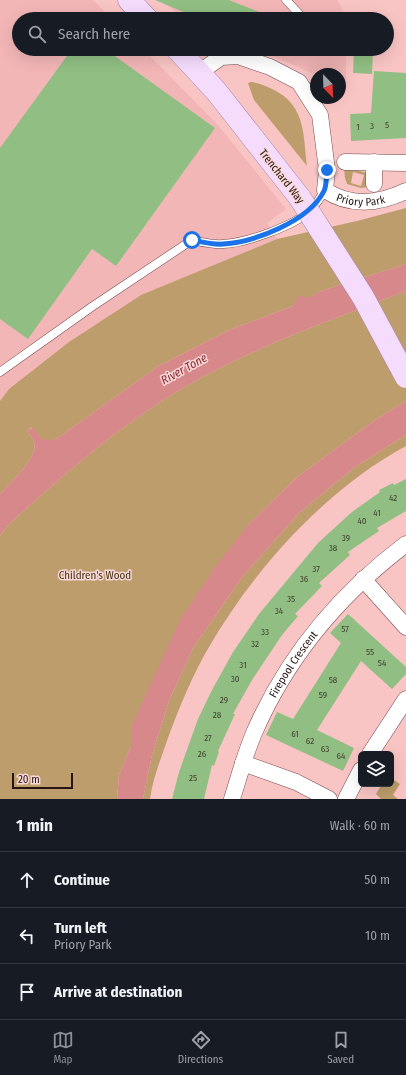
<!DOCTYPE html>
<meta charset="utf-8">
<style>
body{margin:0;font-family:"Fira Sans Condensed",sans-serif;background:#242831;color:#f1f3f6}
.controls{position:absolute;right:12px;bottom:12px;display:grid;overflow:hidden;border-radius:6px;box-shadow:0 4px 16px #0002}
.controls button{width:36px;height:36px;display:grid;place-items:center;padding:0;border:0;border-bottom:1px solid #363941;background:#171b24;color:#f1f3f6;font:20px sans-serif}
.compass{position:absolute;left:310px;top:68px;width:36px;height:36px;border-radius:50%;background:#171b24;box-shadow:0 4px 16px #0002;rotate:157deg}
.scale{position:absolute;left:12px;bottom:10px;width:61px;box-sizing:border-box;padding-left:4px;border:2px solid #271515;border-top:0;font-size:11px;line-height:14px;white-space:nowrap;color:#271515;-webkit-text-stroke:3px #f8d8d7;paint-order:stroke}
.stop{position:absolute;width:12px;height:12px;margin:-9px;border:3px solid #1a73e8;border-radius:50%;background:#fff}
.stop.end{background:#1a73e8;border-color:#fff;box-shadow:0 1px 4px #0008}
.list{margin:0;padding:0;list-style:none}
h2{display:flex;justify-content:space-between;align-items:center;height:52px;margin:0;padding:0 16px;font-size:17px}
h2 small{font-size:13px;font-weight:400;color:#9ea1a6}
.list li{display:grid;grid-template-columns:26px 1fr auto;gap:12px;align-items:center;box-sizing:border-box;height:56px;padding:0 16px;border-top:1px solid #363941}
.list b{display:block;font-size:15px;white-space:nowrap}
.list p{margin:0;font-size:13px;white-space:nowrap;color:#9ea1a6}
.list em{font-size:13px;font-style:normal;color:#9ea1a6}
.icon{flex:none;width:22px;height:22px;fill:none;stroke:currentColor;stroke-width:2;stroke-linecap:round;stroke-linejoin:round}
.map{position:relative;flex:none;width:406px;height:799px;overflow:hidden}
.search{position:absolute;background:#171b24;box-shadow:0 4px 16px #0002;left:12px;right:12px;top:12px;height:44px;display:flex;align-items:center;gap:10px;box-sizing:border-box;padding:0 14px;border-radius:22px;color:#9ea1a6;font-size:15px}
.sheet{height:220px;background:#171b24}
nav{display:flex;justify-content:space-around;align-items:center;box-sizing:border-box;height:56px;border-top:1px solid #363941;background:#171b24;font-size:11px;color:#9ea1a6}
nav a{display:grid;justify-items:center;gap:2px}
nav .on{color:#8c9099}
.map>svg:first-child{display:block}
</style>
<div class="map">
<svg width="406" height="799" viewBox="0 0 406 799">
<rect width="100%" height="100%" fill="#f9c4c4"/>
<g fill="#f3b6b7">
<path d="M 0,0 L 93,0 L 112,19 L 19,19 L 19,49 L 143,49 L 218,125 L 286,209 L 267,223 L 277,239 L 141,295 L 69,342 L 9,389 L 0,401 Z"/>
<path d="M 168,0 L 338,0 L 346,19 L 186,19 L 179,16 L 169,6 Z"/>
<path d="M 256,49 L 346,49 L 346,87 L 340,85 L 340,74 L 316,75 Z"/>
</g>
<g fill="#bc9d6b" fill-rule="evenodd">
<path d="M 251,82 C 260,83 266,86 274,90 C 306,106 303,135 307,166 L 254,100 L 248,83 Z"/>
<path d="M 344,167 L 367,173 L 368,187 L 361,188 L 347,184 L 345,178 ZM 353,172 L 364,175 L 361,186 L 351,183 Z"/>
<path d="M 406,208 L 406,264 L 321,291 L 293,306 L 229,330 L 157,367 L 58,438 C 41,443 42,440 32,427 L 27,431 C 29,434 33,438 34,442 C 39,457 10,483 0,494 L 0,401 L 9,389 L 69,342 L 141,295 L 277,239 L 357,221 Z"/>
<path d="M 406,291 L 406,401 L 375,420 L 296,478 L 248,525 L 131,727 L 131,746 L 119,775 L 117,799 L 0,799 L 0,536 L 7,526 C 61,477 116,428 178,391 C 250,348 329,321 406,291 Z"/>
<path d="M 406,435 L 406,446 C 326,489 254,569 209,647 C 193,674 180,706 169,735 C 162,756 153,777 150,799 L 143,799 L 152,755 L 169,701 L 193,648 L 243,576 L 300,512 L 355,467 Z"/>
<path d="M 391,778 L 400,784 L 393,795 L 398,799 L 381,799 L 376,794 L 382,784 L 391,784 Z"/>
</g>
<g fill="#d7888a">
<path d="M 406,264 L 406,291 C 329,321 250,348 178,391 C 116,428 61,477 7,526 L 0,536 L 0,494 C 10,483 39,457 34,442 C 33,438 29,434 27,431 L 33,427 C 40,440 44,442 58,438 L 157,367 L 229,330 L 293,306 L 299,295 L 307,298 L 321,291 Z"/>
<path d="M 406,401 L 406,435 L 355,467 L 300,512 L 243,576 L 193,648 L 169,701 L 152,755 L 143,799 L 117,799 L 119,775 L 131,746 L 131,727 L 181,618 L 218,563 L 248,525 L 296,478 L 375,420 Z"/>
</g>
<g fill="#91bf83">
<path d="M 155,0 L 229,0 L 274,18 L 200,19 Z"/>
<rect x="355" y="16" width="17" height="3"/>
<path d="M 72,49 L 105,49 L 215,128 L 116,266 L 92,249 L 28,339 L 0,319 L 0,148 Z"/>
<path d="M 354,49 L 373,49 L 372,74 L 353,73 Z"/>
<path d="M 374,71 L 406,73 L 406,138 L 351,141 L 350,114 L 371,113 Z"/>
<path d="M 406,479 L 406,511 L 377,528 L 379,531 L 348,552 L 350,555 L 319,583 L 322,586 L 295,614 L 298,616 L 282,635 L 252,680 L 233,714 L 235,714 L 218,751 L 219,752 L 214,766 L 212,765 L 204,799 L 172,799 L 179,772 L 198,719 L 212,690 L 233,652 L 259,614 L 318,543 L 352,512 L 380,492 L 379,490 L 393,483 L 394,485 Z"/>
<path d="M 348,614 L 406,667 L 406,674 L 392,689 L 361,661 L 317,730 L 354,748 L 343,771 L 266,735 L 277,712 L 293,719 L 341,643 L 330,633 Z"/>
</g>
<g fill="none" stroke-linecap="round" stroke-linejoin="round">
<g stroke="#764a4b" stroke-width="9">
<g id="lane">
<path d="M 286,0 L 304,19"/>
<path d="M 0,372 L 93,306 L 192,240 C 202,242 213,245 223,244 C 246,243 294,226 311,210 C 316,204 321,197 325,190"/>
</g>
</g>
<g stroke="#764a4b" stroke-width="17">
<g id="street">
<path id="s1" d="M 200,72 L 221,57 L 238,56 L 270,67 L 299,82 L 320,115 L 327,170 L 325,190 C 350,207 379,204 406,191"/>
<path d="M 345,162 L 406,163"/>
<path d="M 374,184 L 374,162"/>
<path d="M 363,579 L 406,627"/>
<path d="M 370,754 L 406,699"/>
<path d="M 243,763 L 296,782 L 329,799"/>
<path id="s2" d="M 232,799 C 239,777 245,754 254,733 C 287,657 340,594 406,544"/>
<path d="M 346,799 L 361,770"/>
</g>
</g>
<g stroke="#a887aa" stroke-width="23">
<g id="primary">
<path d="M 129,0 L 147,19"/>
<path d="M 177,49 L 216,91 L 300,198"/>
</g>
</g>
<use href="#lane" stroke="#fff" stroke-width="8"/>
<use href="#street" stroke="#fff" stroke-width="16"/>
<use href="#primary" stroke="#f5dcfd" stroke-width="22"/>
<g stroke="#a887aa" stroke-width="23" stroke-linecap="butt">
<path id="primary-bridge" d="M 300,198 L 363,297 L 406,377"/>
</g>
<use href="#primary-bridge" stroke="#f5dcfd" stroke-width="22"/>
</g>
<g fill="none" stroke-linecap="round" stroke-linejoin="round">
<path stroke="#1a73e8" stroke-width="5" d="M 192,240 C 202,242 213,245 223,244 C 255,242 309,221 324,191 C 327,185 326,176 327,170"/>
</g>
<g text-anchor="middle" stroke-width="3" stroke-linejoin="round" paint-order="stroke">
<g font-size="9" fill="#424030">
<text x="387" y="128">5</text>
<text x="372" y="129">3</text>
<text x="358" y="130">1</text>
<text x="393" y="501">42</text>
<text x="377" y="516">41</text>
<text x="362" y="524">40</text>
<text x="346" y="541">39</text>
<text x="333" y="551">38</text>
<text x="316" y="572">37</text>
<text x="304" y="582">36</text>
<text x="291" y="602">35</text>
<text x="279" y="614">34</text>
<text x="345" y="632">57</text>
<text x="265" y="635">33</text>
<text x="255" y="647">32</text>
<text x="370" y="655">55</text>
<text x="382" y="666">54</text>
<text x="243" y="668">31</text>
<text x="235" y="682">30</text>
<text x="333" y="683">58</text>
<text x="323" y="698">59</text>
<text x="224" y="703">29</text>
<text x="217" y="718">28</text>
<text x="295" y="737">61</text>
<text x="208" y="741">27</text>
<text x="310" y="744">62</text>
<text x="325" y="752">63</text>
<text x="202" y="757">26</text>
<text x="341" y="759">64</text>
<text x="193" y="781">25</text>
</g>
<g font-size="11" fill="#271515" stroke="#f8d8d7">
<text transform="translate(282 176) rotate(52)" y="4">Trenchard Way</text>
<text dy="4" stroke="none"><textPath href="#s1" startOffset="262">Priory Park</textPath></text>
<text dy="4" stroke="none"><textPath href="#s2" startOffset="149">Firepool Crescent</textPath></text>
</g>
<g font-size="11" fill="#443215" stroke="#f8d8d7">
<text x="95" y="579">Children's Wood</text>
</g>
<g font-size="12" font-style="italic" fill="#872a34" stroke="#f8d8d7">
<text transform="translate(184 369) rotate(-29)" y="4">River Tone</text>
</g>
</g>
</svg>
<div class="controls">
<button><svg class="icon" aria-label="layers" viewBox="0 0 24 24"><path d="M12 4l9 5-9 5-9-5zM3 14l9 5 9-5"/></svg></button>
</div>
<svg class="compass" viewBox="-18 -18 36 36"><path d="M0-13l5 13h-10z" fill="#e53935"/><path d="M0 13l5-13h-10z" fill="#9ea1a6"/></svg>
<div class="scale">20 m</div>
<div class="stop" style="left:192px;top:240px"></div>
<div class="stop end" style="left:327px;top:170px"></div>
<div class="search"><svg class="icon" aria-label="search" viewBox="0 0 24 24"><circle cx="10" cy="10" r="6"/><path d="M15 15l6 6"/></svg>Search here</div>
</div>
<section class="sheet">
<h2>1 min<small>Walk · 60 m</small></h2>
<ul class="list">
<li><svg class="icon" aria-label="ahead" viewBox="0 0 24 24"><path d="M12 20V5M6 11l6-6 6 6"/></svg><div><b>Continue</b></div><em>50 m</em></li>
<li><svg class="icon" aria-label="left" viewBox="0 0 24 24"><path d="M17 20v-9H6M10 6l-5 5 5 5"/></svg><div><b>Turn left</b><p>Priory Park</p></div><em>10 m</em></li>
<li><svg class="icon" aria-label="arrive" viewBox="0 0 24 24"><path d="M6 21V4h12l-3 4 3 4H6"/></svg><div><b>Arrive at destination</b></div></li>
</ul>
</section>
<nav>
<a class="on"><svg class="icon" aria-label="map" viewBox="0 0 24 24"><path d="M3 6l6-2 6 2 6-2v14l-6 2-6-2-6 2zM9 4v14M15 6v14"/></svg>Map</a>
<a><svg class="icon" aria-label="directions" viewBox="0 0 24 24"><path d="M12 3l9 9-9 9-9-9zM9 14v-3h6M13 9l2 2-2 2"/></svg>Directions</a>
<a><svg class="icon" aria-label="saved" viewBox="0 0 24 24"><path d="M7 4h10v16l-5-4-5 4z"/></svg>Saved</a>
</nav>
